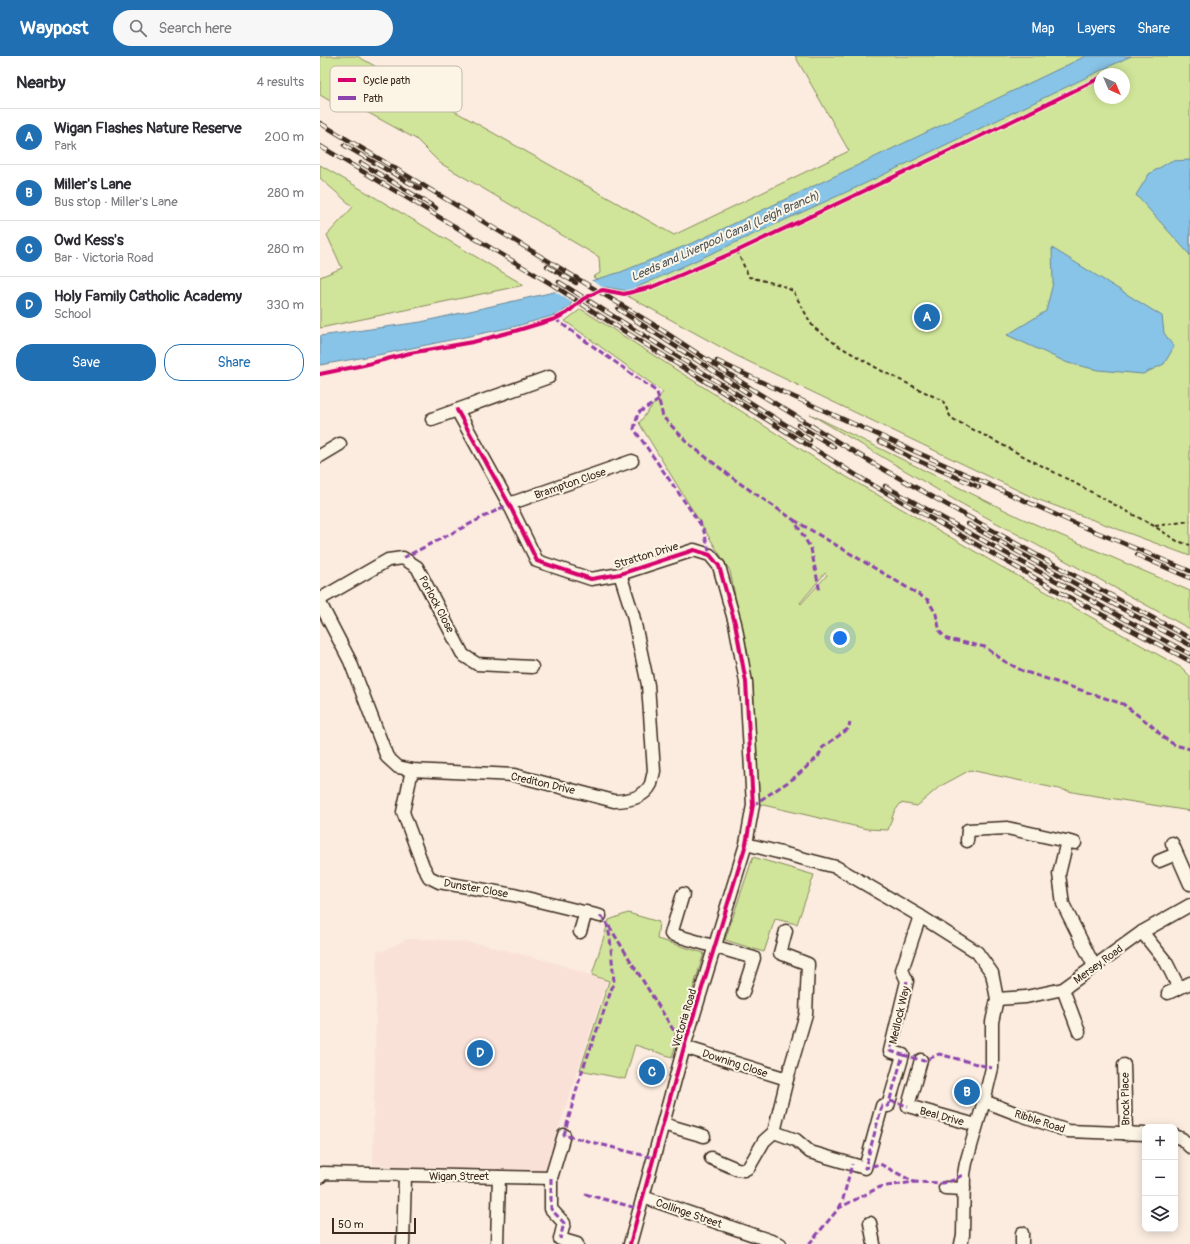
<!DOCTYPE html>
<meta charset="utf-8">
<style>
body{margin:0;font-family:Pangolin,sans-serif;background:#f7f7f7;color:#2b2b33}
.controls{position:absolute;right:12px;bottom:12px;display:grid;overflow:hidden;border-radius:8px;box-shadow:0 2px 10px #0003}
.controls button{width:36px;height:36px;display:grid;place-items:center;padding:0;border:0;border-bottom:1px solid #e1e1e2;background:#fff;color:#2b2b33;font:20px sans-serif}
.compass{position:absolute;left:774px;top:12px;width:36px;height:36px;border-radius:50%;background:#fff;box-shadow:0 2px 10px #0003;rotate:136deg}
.scale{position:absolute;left:12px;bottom:10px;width:84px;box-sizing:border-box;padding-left:4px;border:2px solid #3b2a1e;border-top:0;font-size:11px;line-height:14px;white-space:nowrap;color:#3b2a1e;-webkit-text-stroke:3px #fcf5e5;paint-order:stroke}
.you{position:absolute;left:520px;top:582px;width:14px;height:14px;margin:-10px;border:3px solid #fff;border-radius:50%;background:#1a73e8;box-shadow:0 0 0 6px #1a73e833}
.badge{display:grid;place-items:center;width:26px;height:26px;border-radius:50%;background:#1f6fb2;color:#fff;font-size:13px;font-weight:700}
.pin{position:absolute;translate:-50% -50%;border:2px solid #fff;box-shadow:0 1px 4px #0006}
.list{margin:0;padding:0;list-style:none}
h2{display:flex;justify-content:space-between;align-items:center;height:52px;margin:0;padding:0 16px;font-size:17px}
h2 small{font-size:13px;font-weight:400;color:#7c7c81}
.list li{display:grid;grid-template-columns:26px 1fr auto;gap:12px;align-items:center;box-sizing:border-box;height:56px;padding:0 16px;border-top:1px solid #e1e1e2}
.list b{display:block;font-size:15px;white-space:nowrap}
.list p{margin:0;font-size:13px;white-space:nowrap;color:#7c7c81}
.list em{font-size:13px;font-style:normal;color:#7c7c81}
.actions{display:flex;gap:8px;padding:12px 16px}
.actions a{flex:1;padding:9px 0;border:1px solid #1f6fb2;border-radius:16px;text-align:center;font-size:14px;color:#1f6fb2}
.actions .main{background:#1f6fb2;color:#fff}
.icon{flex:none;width:22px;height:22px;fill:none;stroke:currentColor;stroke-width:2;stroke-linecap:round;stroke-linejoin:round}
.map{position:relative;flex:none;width:870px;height:1188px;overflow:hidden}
header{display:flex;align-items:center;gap:24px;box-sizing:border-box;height:56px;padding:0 20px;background:#1f6fb2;color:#fff}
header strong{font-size:19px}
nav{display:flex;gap:22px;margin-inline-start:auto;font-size:14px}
.search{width:280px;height:36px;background:#f7f7f7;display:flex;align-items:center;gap:10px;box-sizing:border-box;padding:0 14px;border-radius:22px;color:#7c7c81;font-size:15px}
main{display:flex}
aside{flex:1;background:#fff}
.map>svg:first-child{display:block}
</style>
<header>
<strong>Waypost</strong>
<div class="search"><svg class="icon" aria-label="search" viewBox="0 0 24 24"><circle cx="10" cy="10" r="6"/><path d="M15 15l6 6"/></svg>Search here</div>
<nav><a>Map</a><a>Layers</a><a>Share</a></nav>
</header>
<main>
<aside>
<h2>Nearby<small>4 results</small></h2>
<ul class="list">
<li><span class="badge">A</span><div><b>Wigan Flashes Nature Reserve</b><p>Park</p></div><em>200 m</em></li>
<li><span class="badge">B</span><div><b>Miller's Lane</b><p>Bus stop · Miller's Lane</p></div><em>280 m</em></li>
<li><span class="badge">C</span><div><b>Owd Kess's</b><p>Bar · Victoria Road</p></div><em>280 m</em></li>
<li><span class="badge">D</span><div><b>Holy Family Catholic Academy</b><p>School</p></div><em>330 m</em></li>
</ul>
<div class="actions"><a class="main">Save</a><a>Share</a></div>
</aside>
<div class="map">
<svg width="870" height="1188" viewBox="0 0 870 1188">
<rect width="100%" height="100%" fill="#fbecdf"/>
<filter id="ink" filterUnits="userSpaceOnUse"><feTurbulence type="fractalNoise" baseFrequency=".025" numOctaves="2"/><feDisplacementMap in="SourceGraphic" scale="8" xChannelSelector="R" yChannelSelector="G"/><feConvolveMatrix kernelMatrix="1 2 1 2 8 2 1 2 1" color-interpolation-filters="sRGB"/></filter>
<g filter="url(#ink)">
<path fill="#fae1d8" d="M 87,883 L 112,883 L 162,888 L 235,907 L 287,925 L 224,1117 L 53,1109 L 57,895 L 65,894 Z"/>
<g fill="#d0e599" stroke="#86885c" fill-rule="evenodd">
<path d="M 0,0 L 37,0 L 354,179 L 529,95 L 475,0 L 870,0 L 870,500 L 714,442 L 417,300 L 273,221 L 280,217 L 279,201 L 120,107 L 96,83 L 34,49 L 17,49 L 0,39 ZM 780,18 L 804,18 L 804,42 L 780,42 Z"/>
<path d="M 0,109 L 204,229 L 0,272 L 0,221 L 22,212 L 7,179 L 33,151 L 0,122 Z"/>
<path d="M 261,253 L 501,406 L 680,510 L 862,612 L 870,620 L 870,755 L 758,737 L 650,714 L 619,731 L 597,750 L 581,747 L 574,756 L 568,774 L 547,773 L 439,748 L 433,629 L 410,515 L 319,367 L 343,336 L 245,265 ZM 505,517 L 507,519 L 481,548 L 480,547 Z"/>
<path d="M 490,358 L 701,462 L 870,535 L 870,573 L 633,443 Z"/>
<path d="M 433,801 L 494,819 L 477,868 L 455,863 L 444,896 L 405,884 Z"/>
<path d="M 308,857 L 339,866 L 337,883 L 384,897 L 352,1001 L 315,989 L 305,1023 L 260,1014 L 289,925 L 272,919 L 289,864 Z"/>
</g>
<g fill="#88c4e8" stroke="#698697">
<path d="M 766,0 L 811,0 L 544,128 L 309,235 L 285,231 L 254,244 L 248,252 L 239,258 L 193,271 L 63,298 L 0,309 L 0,280 L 101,266 L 234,236 L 301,216 L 377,185 L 536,110 Z"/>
<path d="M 870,104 L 870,199 L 816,139 L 829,118 L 851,105 Z"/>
<path d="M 732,192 L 842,260 L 844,277 L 854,291 L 844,308 L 823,318 L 778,314 L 748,307 L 687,279 L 726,255 L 733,227 Z"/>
</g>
<path fill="#fbecdf" d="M 269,223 L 287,234 L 256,246 L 254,248 L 233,234 Z"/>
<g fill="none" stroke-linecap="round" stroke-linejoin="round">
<g stroke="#3b2a1e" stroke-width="15">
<g id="minor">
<path d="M 137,354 L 189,448 L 217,505 L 271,523 L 300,518 L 374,494 L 390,499 L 399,510 L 415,567 L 426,626 L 433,749 L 426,788 L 364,991 L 310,1188"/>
<path d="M 112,363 L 229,321"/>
<path d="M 0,400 L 20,388"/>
<path d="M 189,448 L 312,405"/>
<path d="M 0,543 L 68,504 L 83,502 L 97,511 L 143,599 L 157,608 L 212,611"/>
<path d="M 0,547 L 30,605 L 67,701 L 78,711 L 92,714 L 194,719 L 294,745 C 308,745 324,742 331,728 C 332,724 333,719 334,715 L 328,629 L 313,559 L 300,518"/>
<path d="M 92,714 L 83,756 L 103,810 L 109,821 L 119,826 L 194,839 L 280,860"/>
<path d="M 647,785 L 648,774 L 687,772 L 755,787"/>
<path d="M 747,785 L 739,818 L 743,848 L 774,910"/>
<path d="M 852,787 L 870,828"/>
<path d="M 426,788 L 516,811 L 600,860 L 657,896 L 672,917 L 677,943 L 672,966 L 672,1012 L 664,1045 L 646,1107 L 644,1118 L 643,1179 L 641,1188"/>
<path d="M 839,805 L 856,798"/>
<path d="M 363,838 L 351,878 L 434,902 L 423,936"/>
<path d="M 466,875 L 460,897 L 488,908 L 486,958 L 467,1023 L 454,1076 L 476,1084 L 490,1096 L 545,1112 L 562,1050 L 568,1050 L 583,999 L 570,995 L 587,925 L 582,914 L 600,860"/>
<path d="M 260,876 L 266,856"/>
<path d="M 822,876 L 846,906 L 859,932"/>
<path d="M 743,933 L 759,976"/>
<path d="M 848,937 L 870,927"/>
<path d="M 677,943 L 706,941 L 743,933 L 822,876 L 870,849"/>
<path d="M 364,991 L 467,1023"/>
<path d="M 601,1004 L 588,1050 L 656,1069"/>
<path d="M 804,1009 L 806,1078"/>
<path d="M 664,1045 L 695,1057 L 748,1075 L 825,1078"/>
<path d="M 343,1068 L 384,1080"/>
<path d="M 855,1080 L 862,1083 L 870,1091"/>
<path d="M 391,1102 L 417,1113 L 424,1114 L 429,1111 L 444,1085 L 454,1076"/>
<path d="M 0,1121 L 3,1117 L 231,1122 L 244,1079"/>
<path d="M 231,1122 L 231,1153 L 244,1167 L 240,1183 L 257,1188"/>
<path d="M 625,1132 L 644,1133"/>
<path d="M 323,1141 L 460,1188"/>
<path d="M 550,1167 L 554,1188"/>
<path d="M 702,1177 L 702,1188"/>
<path d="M 83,1188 L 85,1120"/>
<path d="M 177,1188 L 179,1121"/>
</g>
</g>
<g stroke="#3b2a1e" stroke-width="2" stroke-dasharray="4 3" stroke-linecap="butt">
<path d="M 417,195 L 429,221 L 461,229 L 473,235 L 493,271 L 517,289 L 562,315 L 623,345 L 631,362 L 749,424 L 834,470 L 857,485 L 870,489"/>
<path d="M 835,470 L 870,465"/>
</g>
<use href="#minor" stroke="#fcf5e5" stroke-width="12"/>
<g stroke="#3b2a1e" stroke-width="4.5">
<g id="rail">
<path d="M 0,67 L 331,267 L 438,337 L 554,408 L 713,497 L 870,582"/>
<path d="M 24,89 L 100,133"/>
<path d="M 0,90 L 233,229 L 288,265 L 544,424 L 743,538 L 870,605"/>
<path d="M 41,107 L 116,152"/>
<path d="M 227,210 L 256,227"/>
<path d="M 239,226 L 490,384"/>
<path d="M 298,253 L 429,338"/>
<path d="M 397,305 L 465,337 L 752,466 L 870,515"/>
<path d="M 478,369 L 514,391"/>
<path d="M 559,385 L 592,402 L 659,431"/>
<path d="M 565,430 L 810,566 L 870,598"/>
<path d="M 648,468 L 763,532 L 870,589"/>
<path d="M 817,499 L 870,522"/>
</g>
</g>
<use href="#rail" stroke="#fcf5e5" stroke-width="3" stroke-dasharray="9" stroke-linecap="butt"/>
<g stroke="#8e44ad" stroke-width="3" stroke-dasharray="6 3" stroke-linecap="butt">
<path d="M 235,263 L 337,336 L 343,361 L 369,388 L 418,426 L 474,464 L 491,493 L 500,536"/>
<path d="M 339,344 L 318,357 L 314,373 L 383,472 L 390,499"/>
<path d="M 474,464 L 608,544 L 616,558 L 620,576 L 627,583 L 665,591 L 684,605 L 703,615 L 803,648 L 831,669 L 844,682 L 855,689 L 870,693"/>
<path d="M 83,502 L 189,448"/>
<path d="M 433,749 L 474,722 L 498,701 L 503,691 L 528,673 L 530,667"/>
<path d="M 280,860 L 286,865 L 290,881 L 294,926 L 285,952 L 260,1021 L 244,1079 L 334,1102"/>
<path d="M 289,870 L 364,991"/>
<path d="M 587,925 L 570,995 L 583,999 L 568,1050 L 562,1050 L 545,1112 L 560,1108 L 594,1126"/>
<path d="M 583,999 L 604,1005 L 619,998 L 672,1012"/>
<path d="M 570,1045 L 588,1050"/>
<path d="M 231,1122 L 231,1153 L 244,1167 L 240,1183"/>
<path d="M 265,1138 L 320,1153"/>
<path d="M 519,1152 L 523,1143 L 532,1108"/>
<path d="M 489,1188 L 519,1152 L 560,1131 L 594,1126 L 622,1127 L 634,1124 L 644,1118"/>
</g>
<g stroke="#fcf5e5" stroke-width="6">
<g id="cycleway">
<path d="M 0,318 L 44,309 L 90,297 L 153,286 L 195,275 L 235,263 L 247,257 L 263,243 L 279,235 L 283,234 L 304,238 L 332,231 L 417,195 L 690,66 L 780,22"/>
<path d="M 137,354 L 189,448 L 217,505 L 271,523 L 300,518 L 374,494 L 390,499 L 399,510 L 415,567 L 426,626 L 433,749 L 426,788 L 364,991 L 310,1188"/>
</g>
</g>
<use href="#cycleway" stroke="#d6006c" stroke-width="4"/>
</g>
</g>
<g text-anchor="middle" stroke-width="4" stroke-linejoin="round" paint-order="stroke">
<g font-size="11" fill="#3b2a1e" stroke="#fcf5e5">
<text transform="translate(250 427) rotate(-19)" y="4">Brampton Close</text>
<text transform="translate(326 499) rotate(-17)" y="4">Stratton Drive</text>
<text transform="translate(117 548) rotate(62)" y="4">Porlock Close</text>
<text transform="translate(223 727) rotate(13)" y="4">Crediton Drive</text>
<text transform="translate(156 832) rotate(10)" y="4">Dunster Close</text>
<text transform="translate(778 908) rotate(-36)" y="4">Mersey Road</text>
<text transform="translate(579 959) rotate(-77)" y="4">Medlock Way</text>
<text transform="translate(364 962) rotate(-73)" y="4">Victoria Road</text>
<text transform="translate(415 1007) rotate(18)" y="4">Downing Close</text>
<text transform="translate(805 1043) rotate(-91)" y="4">Brock Place</text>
<text transform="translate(622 1060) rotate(15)" y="4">Beal Drive</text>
<text transform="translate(720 1065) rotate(18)" y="4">Ribble Road</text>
<text x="139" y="1124">Wigan Street</text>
<text transform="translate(369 1157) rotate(19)" y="4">Collinge Street</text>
</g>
<g font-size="12" font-style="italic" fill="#52585b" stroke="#fcf5e5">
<text transform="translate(405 180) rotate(-24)" y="4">Leeds and Liverpool Canal (Leigh Branch)</text>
</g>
</g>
<rect x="10" y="10" width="132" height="46" rx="6" fill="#fcf5e5" stroke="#c2b8a9" stroke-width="1"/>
<rect x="18" y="22" width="18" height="4" fill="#d6006c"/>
<rect x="18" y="40" width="18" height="4" fill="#8e44ad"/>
<g font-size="11" fill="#3b2a1e">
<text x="43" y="28">Cycle path</text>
<text x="43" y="46">Path</text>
</g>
</svg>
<div class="controls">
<button>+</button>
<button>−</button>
<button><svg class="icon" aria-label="layers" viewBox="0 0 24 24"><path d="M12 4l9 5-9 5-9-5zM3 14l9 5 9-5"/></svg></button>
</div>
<svg class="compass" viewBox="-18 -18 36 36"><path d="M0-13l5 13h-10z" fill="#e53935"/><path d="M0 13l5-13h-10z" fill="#7c7c81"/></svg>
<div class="scale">50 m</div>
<div class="you"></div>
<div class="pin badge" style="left:607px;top:261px">A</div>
<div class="pin badge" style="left:647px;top:1036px">B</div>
<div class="pin badge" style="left:332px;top:1016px">C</div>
<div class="pin badge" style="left:160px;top:997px">D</div>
</div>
</main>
